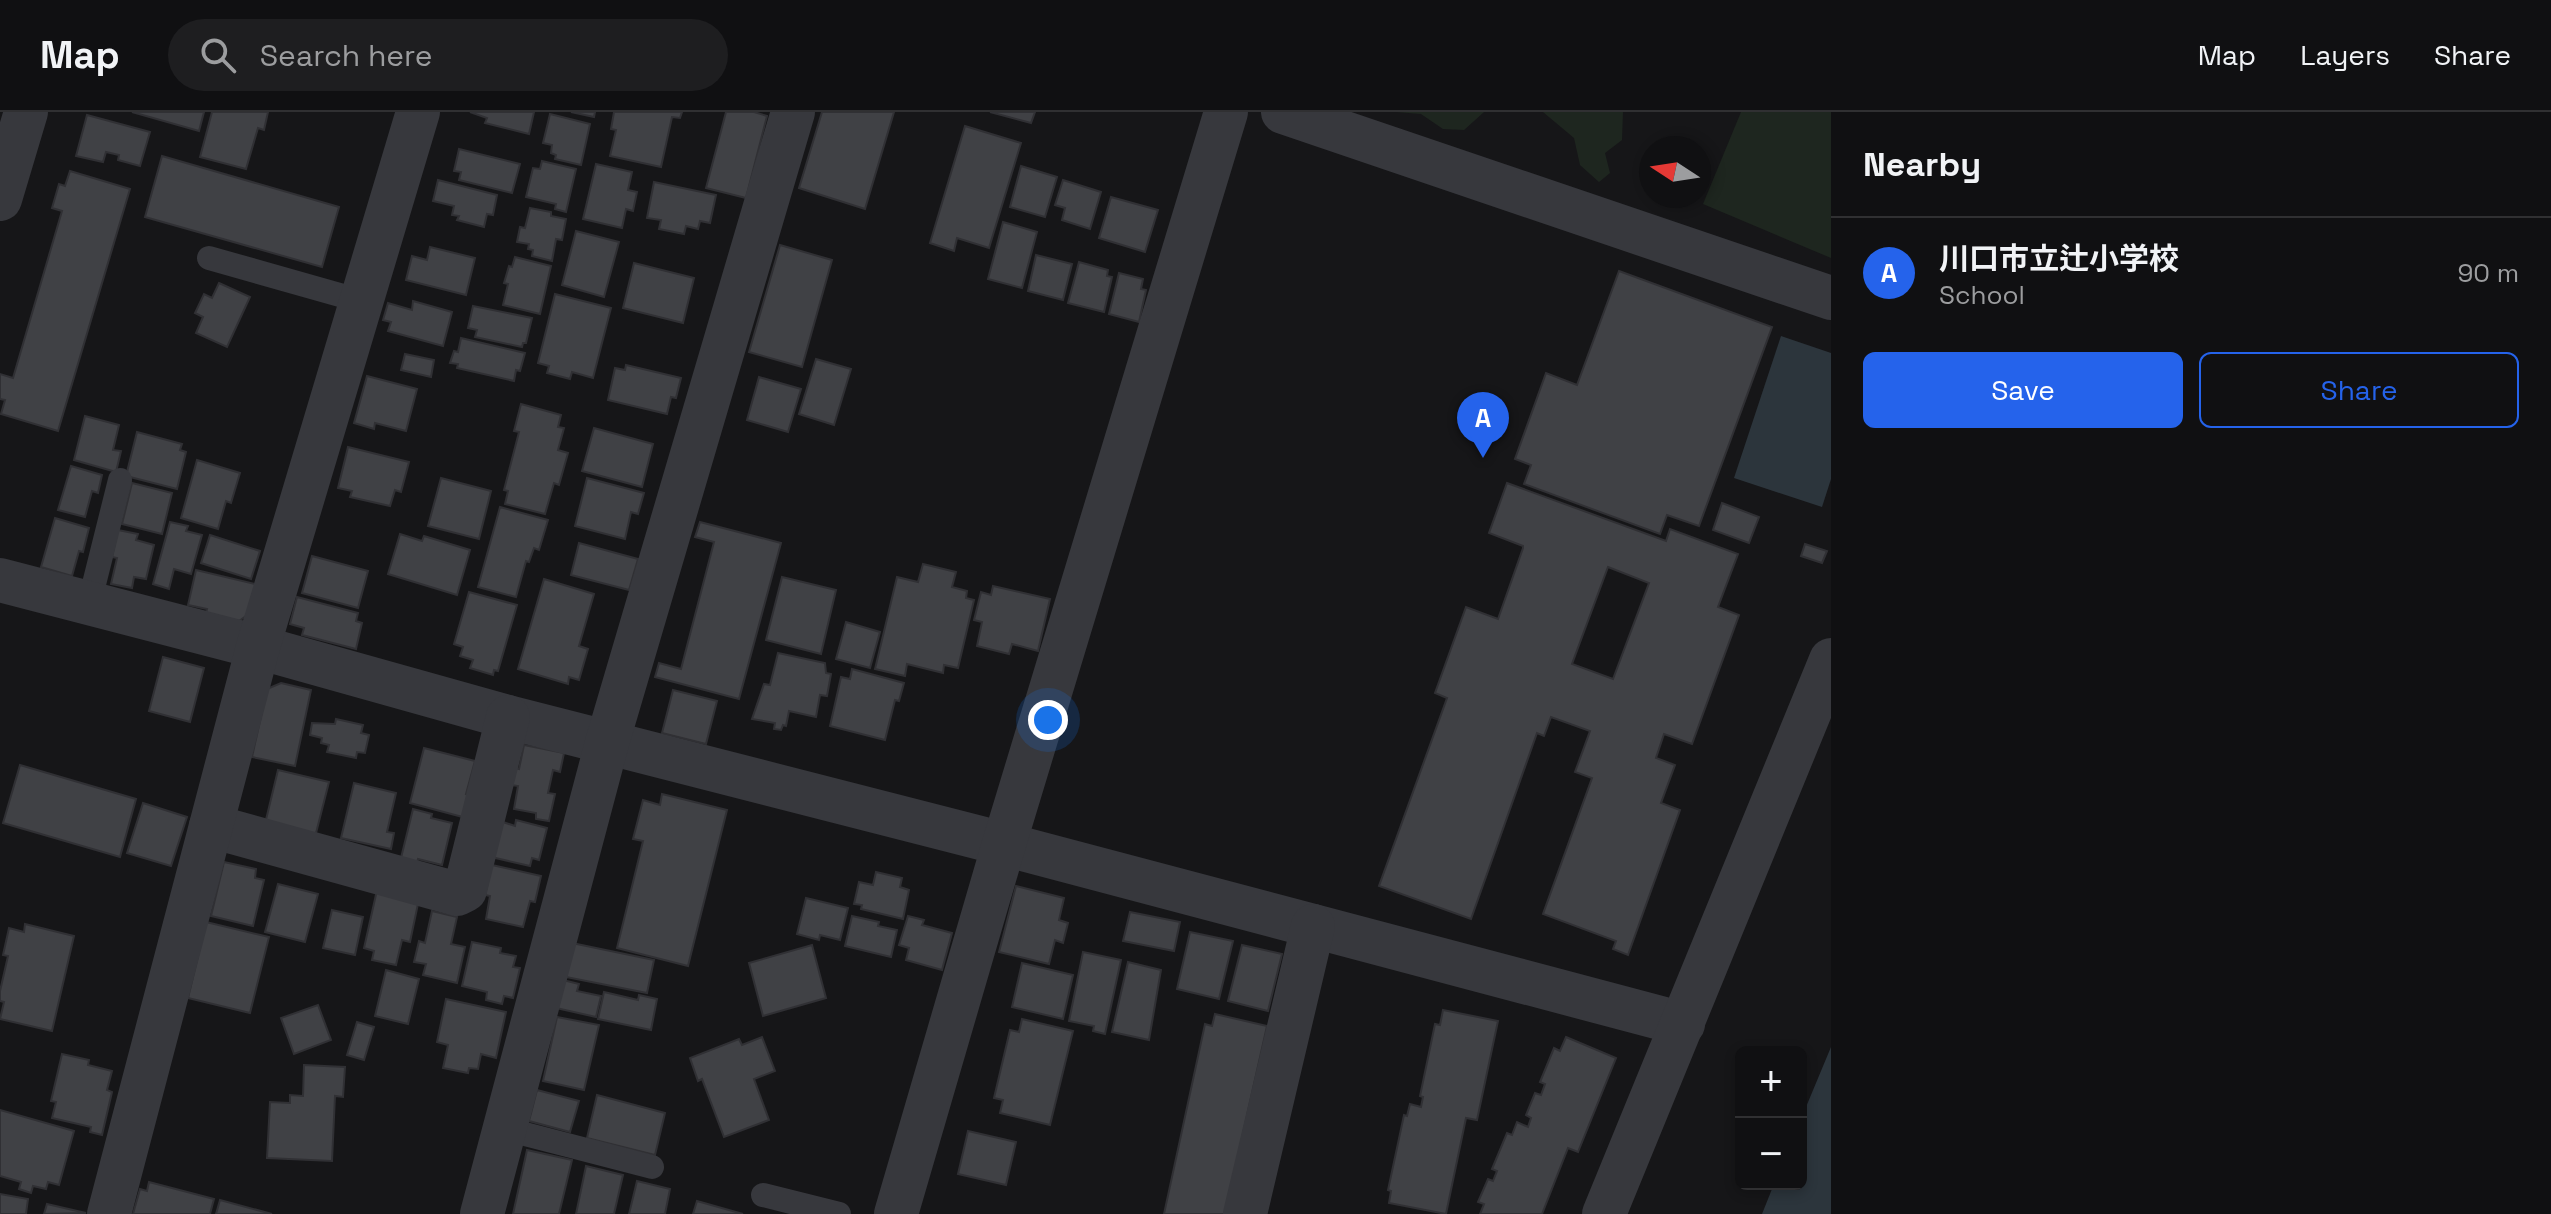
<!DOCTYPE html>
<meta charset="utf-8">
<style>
body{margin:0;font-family:"Space Grotesk","Noto Sans JP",sans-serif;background:#1e1e20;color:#f1f3f6}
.controls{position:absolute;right:24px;bottom:24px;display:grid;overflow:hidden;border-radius:12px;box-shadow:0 4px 12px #0003}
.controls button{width:72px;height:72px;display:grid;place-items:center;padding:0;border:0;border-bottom:2px solid #303032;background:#101012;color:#f1f3f6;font:40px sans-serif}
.compass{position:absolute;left:1639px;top:24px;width:72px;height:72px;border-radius:50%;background:#101012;box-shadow:0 4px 12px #0003;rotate:282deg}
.you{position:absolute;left:1048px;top:608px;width:28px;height:28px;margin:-20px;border:6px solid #fff;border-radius:50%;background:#1a73e8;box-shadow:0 0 0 12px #1a73e833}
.badge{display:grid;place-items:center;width:52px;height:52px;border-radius:50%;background:#2563eb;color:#fff;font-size:26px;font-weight:700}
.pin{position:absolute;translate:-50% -66px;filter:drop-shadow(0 2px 4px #0008)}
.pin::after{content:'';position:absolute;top:42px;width:28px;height:24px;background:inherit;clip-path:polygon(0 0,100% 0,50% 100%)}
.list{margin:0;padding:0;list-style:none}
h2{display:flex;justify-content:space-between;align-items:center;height:104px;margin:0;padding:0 32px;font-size:34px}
h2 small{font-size:26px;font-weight:400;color:#9c9d9f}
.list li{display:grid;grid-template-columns:52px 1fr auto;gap:24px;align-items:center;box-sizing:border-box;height:112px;padding:0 32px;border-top:2px solid #303032}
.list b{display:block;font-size:30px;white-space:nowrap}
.list p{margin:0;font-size:26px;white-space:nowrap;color:#9c9d9f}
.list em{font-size:26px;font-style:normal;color:#9c9d9f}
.actions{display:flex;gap:16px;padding:24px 32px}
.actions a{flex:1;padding:18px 0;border:2px solid #2563eb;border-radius:12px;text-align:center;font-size:28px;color:#2563eb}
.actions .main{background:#2563eb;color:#fff}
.icon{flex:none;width:44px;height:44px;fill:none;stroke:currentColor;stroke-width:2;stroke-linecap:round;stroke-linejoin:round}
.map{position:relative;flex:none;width:1831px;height:1102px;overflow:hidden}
header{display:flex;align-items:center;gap:48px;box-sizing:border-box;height:112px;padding:0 40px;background:#101012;border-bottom:2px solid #303032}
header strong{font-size:38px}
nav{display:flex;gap:44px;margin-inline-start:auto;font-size:28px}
.search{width:560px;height:72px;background:#1e1e20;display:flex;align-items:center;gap:20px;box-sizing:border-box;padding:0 28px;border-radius:44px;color:#9c9d9f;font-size:30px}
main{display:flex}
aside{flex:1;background:#101012}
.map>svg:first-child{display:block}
</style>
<header>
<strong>Map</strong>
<div class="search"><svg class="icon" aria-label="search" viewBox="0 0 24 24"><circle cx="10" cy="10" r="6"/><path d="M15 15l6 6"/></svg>Search here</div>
<nav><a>Map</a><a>Layers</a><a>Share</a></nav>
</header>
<main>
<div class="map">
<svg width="1831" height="1102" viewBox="0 0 1831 1102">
<rect width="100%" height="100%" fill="#161618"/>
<g fill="#1e261f">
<path d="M 1396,0 L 1484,0 L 1464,18 L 1443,17 L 1421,2 Z"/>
<path d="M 1543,0 L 1623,0 L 1622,28 L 1605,41 L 1610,61 L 1599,70 L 1580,53 L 1574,26 Z"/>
<path d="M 1741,0 L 1831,0 L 1831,146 L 1703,92 Z"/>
</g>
<g fill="#2c353c">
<path d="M 1781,224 L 1831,241 L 1831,367 L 1822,395 L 1734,366 Z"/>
<path d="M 1831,935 L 1831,1102 L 1762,1102 L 1774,1072 L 1801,1072 L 1801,1007 Z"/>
</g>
<g fill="#404145" stroke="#303034" stroke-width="2" fill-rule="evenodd">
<path d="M 132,0 L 204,0 L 199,19 Z"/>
<path d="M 212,0 L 268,0 L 264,18 L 258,16 L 246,57 L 200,45 Z"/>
<path d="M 470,0 L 534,0 L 529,22 L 485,11 L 487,6 Z"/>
<path d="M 571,0 L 595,0 L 594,5 Z"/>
<path d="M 614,0 L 682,0 L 680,6 L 672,5 L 661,55 L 610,44 L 616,18 L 611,17 Z"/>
<path d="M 726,0 L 754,0 L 767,4 L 746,86 L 706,76 Z"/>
<path d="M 822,0 L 894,0 L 865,97 L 799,76 Z"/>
<path d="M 990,0 L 1035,0 L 1031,11 Z"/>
<path d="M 550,2 L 590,12 L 581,53 L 555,47 L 556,43 L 551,41 L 552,33 L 543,31 Z"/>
<path d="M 87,3 L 150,20 L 140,54 L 118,48 L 119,43 L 106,40 L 103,50 L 76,44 Z"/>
<path d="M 965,14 L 1021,31 L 989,136 L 957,126 L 954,139 L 930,131 Z"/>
<path d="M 459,37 L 520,52 L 512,81 L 459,68 L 461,60 L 454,59 Z"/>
<path d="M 162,44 L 339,95 L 322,155 L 145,105 Z"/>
<path d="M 542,49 L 576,57 L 566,100 L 555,97 L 556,92 L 526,85 L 533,56 L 540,57 Z"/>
<path d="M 596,52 L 632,60 L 628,78 L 637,80 L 633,99 L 626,97 L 622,116 L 583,107 Z"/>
<path d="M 1021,54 L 1057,65 L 1045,105 L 1010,95 Z"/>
<path d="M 70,59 L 130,77 L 58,319 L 1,302 L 5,288 L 0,287 L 0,262 L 13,266 L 62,99 L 52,96 L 59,72 L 65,74 Z"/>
<path d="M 438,68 L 497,83 L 493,103 L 487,102 L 484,115 L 457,108 L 459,104 L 452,103 L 454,94 L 433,89 Z"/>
<path d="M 1063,68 L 1101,80 L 1090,117 L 1062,108 L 1065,96 L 1055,93 Z"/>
<path d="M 654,70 L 716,83 L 710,111 L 700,109 L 698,117 L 686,114 L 684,122 L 659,117 L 661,108 L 647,106 Z"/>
<path d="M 1111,85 L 1158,98 L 1145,140 L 1099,126 Z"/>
<path d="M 530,96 L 551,100 L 551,104 L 566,107 L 562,128 L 556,127 L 552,149 L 532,144 L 533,138 L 528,137 L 529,132 L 517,130 L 520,115 L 525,116 Z"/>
<path d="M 1003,110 L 1037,120 L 1022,176 L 988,167 Z"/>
<path d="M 576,119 L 619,130 L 604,185 L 562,173 Z"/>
<path d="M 780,133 L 832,148 L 802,255 L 749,240 Z"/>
<path d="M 430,135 L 475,146 L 466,183 L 406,168 L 412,144 L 427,148 Z"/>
<path d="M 1036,143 L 1072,152 L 1063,188 L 1028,179 Z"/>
<path d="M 515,145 L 551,154 L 540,202 L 503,193 L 508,172 L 504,171 L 509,154 L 512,155 Z"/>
<path d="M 1079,150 L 1108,158 L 1107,164 L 1112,165 L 1104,200 L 1068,191 Z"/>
<path d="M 634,151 L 694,166 L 683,211 L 623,196 Z"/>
<path d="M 1619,159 L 1772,215 L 1699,414 L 1667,403 L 1660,422 L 1524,372 L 1531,353 L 1515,347 L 1546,261 L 1577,273 Z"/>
<path d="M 1119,161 L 1143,167 L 1141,177 L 1146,178 L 1139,210 L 1109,202 Z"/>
<path d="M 219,171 L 250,185 L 227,235 L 196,221 L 203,205 L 195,201 L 204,182 L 212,186 Z"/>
<path d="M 555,182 L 611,196 L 593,266 L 572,260 L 570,267 L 547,261 L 549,254 L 538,251 Z"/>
<path d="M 413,189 L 452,200 L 443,234 L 388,219 L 391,210 L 383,208 L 388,191 L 412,198 Z"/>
<path d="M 473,194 L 532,206 L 526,231 L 523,231 L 522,235 L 475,225 L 477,218 L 468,216 Z"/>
<path d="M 461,226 L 525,241 L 520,259 L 516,258 L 514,269 L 457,256 L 458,252 L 450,251 L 454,239 L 458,240 Z"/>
<path d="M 405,242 L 434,248 L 431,265 L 401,258 Z"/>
<path d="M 816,247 L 851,257 L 834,313 L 799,302 Z"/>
<path d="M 626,253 L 681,266 L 676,286 L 671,285 L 667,302 L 608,288 L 615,256 L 625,258 Z"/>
<path d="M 367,264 L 417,277 L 406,319 L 375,311 L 374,317 L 354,311 Z"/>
<path d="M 759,265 L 801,277 L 788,320 L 747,308 Z"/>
<path d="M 521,292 L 561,303 L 558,315 L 564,316 L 558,338 L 568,341 L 559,373 L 554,371 L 545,402 L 505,392 L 508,379 L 504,378 L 519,320 L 514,319 Z"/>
<path d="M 85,304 L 119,313 L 113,338 L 121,339 L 116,360 L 74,348 Z"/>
<path d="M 594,316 L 653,332 L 642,375 L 582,359 Z"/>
<path d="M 137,320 L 182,332 L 180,338 L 186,340 L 177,377 L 126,364 Z"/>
<path d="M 348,335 L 409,350 L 401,380 L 395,378 L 390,394 L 350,385 L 352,379 L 338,376 Z"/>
<path d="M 197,348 L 240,361 L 231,391 L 226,389 L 218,417 L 181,406 Z"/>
<path d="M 71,354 L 102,363 L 98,381 L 92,379 L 85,405 L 58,398 Z"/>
<path d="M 441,366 L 491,379 L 479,427 L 428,414 Z"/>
<path d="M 587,366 L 644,381 L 638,402 L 631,400 L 625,427 L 575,414 Z"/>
<path d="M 132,371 L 172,381 L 162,422 L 122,412 Z"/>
<path d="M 1507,371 L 1666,429 L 1670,417 L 1738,442 L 1718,495 L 1739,503 L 1692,632 L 1664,622 L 1656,646 L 1675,653 L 1661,691 L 1680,698 L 1628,843 L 1613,837 L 1616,829 L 1543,802 L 1592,666 L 1575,660 L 1590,619 L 1551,605 L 1544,624 L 1537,621 L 1471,807 L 1379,774 L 1447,586 L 1435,581 L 1466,495 L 1498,507 L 1523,436 L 1523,434 L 1489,421 ZM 1608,455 L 1649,471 L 1613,567 L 1572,552 Z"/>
<path d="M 1722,391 L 1759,405 L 1749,431 L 1713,418 Z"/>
<path d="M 500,395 L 548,408 L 539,438 L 534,436 L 529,450 L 526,449 L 516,485 L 478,475 Z"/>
<path d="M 55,406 L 89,416 L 83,440 L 79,439 L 72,464 L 41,455 Z"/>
<path d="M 170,410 L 188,414 L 186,419 L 202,423 L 191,462 L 174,457 L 169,477 L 153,472 Z"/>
<path d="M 700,410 L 781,431 L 739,587 L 655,565 L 659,551 L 681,557 L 714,430 L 695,425 Z"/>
<path d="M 118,418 L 138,422 L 136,428 L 154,433 L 146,467 L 134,465 L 132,476 L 111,472 L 117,446 L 112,445 Z"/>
<path d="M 400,422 L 422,429 L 424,424 L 470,438 L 457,483 L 388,462 Z"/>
<path d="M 210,423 L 260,439 L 251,467 L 201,451 Z"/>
<path d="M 579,431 L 638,447 L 629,478 L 571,463 Z"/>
<path d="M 1805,432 L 1827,439 L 1822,451 L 1801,444 Z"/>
<path d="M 312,444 L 368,459 L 358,496 L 302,481 Z"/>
<path d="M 923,452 L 956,460 L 952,475 L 967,479 L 966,486 L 974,488 L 958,556 L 944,553 L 943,561 L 907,552 L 905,564 L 875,557 L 897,465 L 918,470 Z"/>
<path d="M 196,458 L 259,473 L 253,499 L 239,509 L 206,501 L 207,497 L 188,493 Z"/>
<path d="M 782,465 L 836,478 L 821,542 L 766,528 Z"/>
<path d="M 544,467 L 594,482 L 579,534 L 588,537 L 579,568 L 569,565 L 568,572 L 518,557 Z"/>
<path d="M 993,474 L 1050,487 L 1038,539 L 1012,532 L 1009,542 L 977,534 L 982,510 L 974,508 L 981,480 L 991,483 Z"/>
<path d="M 469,480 L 517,493 L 498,559 L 494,558 L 493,563 L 470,556 L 473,548 L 460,544 L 463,535 L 454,532 Z"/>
<path d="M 297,485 L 358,501 L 356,509 L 362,511 L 356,537 L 302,523 L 304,516 L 290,512 Z"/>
<path d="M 846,510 L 880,520 L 870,556 L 836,547 Z"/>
<path d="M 778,541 L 825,551 L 826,561 L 831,562 L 827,584 L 820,583 L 816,605 L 789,599 L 786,614 L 783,613 L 781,618 L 774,617 L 775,611 L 752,607 L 764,572 L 770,573 Z"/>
<path d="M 163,545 L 204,556 L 190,610 L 149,599 Z"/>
<path d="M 852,557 L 904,571 L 899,589 L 895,588 L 885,628 L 830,614 L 841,565 L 850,567 Z"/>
<path d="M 281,571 L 311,578 L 295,654 L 252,645 L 267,577 Z"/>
<path d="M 673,578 L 717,589 L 706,632 L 662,621 Z"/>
<path d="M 336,607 L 363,613 L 361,621 L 369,623 L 365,641 L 357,640 L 356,646 L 327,640 L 329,633 L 321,631 L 322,626 L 310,623 L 312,611 L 335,612 Z"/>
<path d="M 524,633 L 564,641 L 560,660 L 553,658 L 548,681 L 555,682 L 549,709 L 536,707 L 536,701 L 514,697 L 518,674 L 511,673 L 515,656 L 519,657 Z"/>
<path d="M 424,636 L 475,649 L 466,682 L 476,685 L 470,707 L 410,691 Z"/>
<path d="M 20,653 L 136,687 L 120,745 L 3,711 Z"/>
<path d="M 278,658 L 329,670 L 314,729 L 264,716 Z"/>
<path d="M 354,671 L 396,681 L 387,720 L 394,721 L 391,737 L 341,726 Z"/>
<path d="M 662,682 L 727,698 L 688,854 L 617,836 L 643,729 L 633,727 L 643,688 L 660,693 Z"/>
<path d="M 143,691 L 187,705 L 171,754 L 127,741 Z"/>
<path d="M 413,697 L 432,702 L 431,706 L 452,711 L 442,753 L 418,747 L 416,754 L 400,750 Z"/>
<path d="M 516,708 L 547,716 L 539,748 L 532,746 L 530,754 L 491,745 L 500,709 L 515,714 Z"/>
<path d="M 224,750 L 256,757 L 255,766 L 264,768 L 253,814 L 211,804 Z"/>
<path d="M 492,753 L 541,764 L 535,790 L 530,789 L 523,815 L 486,807 L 490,784 L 485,783 Z"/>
<path d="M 876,760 L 902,766 L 900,775 L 909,778 L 903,807 L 861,797 L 862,793 L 854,792 L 859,770 L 873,773 Z"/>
<path d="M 278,772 L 318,782 L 305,830 L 265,820 Z"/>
<path d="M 1016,774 L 1064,786 L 1059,808 L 1068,811 L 1063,831 L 1055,828 L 1049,852 L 999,840 Z"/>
<path d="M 377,778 L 419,787 L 410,830 L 402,828 L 396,853 L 372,848 L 374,839 L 364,836 Z"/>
<path d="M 806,786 L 848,796 L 840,828 L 820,823 L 819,828 L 797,822 Z"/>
<path d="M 332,798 L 363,805 L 355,843 L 323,836 Z"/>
<path d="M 432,799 L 457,805 L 451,832 L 465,835 L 457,871 L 423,863 L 426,852 L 414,850 L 419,829 L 425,831 Z"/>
<path d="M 1130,800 L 1180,810 L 1174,839 L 1123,829 Z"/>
<path d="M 852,804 L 879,810 L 878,814 L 897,818 L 891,845 L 845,834 Z"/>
<path d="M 908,804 L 924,808 L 922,813 L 952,821 L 942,858 L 906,848 L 909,836 L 899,833 Z"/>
<path d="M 206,810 L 269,825 L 250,901 L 188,886 Z"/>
<path d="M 25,812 L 74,824 L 52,919 L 0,907 L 4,890 L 0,889 L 0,879 L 8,844 L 3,843 L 9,816 L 24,820 Z"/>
<path d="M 1190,820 L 1233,829 L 1219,887 L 1177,877 Z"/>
<path d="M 472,830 L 501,836 L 500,841 L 516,844 L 513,855 L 520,856 L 513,886 L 504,884 L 502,892 L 486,888 L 487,880 L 462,874 Z"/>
<path d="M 572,831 L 654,848 L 647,881 L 566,865 Z"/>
<path d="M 812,833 L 826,886 L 763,904 L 749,851 Z"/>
<path d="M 1242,833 L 1282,842 L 1268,899 L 1228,889 Z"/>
<path d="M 1083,840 L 1121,848 L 1105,922 L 1093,919 L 1094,914 L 1069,909 Z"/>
<path d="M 1128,850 L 1161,858 L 1149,928 L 1112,920 Z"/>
<path d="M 1022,851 L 1073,863 L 1063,907 L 1012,895 Z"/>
<path d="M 386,858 L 419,867 L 408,912 L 375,904 Z"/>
<path d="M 563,868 L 579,872 L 577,879 L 601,884 L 596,905 L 556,896 Z"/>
<path d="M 604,880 L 638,888 L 639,883 L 657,887 L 651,918 L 598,907 Z"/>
<path d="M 446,887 L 506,900 L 496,946 L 481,942 L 478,957 L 469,956 L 468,961 L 443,956 L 448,933 L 437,930 Z"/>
<path d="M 318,893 L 331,928 L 294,942 L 281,906 Z"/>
<path d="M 1443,898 L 1498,909 L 1477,1008 L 1466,1006 L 1446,1102 L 1389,1091 L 1391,1079 L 1388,1078 L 1404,1003 L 1407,1004 L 1410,992 L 1421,995 L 1423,985 L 1420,984 L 1435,912 L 1440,913 Z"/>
<path d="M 1215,902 L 1267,914 L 1225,1102 L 1164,1102 L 1205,912 L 1212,914 Z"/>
<path d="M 557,905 L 599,913 L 584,978 L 543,969 Z"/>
<path d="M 1022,907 L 1073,919 L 1050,1013 L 1000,1001 L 1003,988 L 994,986 L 1010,918 L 1019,920 Z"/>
<path d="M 357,910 L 374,915 L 364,948 L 347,943 Z"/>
<path d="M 762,925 L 775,959 L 754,967 L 769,1008 L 724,1025 L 702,967 L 698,969 L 690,946 L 739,927 L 742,933 Z"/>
<path d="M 1566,925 L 1616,946 L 1578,1040 L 1568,1036 L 1542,1102 L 1480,1102 L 1484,1092 L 1478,1090 L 1488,1067 L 1493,1069 L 1497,1059 L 1492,1057 L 1507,1021 L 1512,1023 L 1517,1010 L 1528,1015 L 1531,1006 L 1526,1003 L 1535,981 L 1541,983 L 1545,972 L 1540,970 L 1554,936 L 1560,939 Z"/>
<path d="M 62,942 L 89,948 L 88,953 L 112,959 L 107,978 L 112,980 L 102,1023 L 90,1020 L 91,1015 L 52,1006 L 56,990 L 51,989 Z"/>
<path d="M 304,953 L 345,955 L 343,985 L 335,984 L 332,1049 L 267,1046 L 270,990 L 290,991 L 290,983 L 303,984 Z"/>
<path d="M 537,978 L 579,989 L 570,1020 L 529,1009 Z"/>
<path d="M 597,983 L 665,1001 L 655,1043 L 587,1026 Z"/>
<path d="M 0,998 L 74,1019 L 59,1073 L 48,1070 L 46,1077 L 33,1074 L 31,1081 L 19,1077 L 21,1070 L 0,1064 Z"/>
<path d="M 968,1019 L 1016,1030 L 1006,1073 L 958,1062 Z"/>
<path d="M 527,1038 L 572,1048 L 559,1102 L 513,1102 Z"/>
<path d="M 586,1054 L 623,1063 L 614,1102 L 576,1102 Z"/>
<path d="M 637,1069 L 670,1077 L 665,1102 L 629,1102 Z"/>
<path d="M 149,1070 L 214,1087 L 210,1102 L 133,1102 L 140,1077 L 147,1079 Z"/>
<path d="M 0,1082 L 28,1087 L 26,1102 L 0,1102 Z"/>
<path d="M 220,1088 L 272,1102 L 216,1102 Z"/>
<path d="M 697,1089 L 743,1102 L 693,1102 Z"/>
<path d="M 47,1092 L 86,1101 L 44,1102 Z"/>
</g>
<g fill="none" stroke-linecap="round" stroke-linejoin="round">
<g stroke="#37383d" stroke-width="24">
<path d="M 209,146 L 361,189"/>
<path d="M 89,492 L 120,368"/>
<path d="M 506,1017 L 652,1055"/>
<path d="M 763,1083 L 839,1102"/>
</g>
<g stroke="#37383d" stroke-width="44">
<path d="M 1283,0 L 1831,186"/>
<path d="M 0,468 L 258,535 L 508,605 L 1004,732 L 1683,912"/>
<path d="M 211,714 L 457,782 L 465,778 L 508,605"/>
<path d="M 109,1102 L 258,535 L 418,0"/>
<path d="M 482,1102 L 607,631 L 793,0"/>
<path d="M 896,1102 L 1004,732 L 1226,0"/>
<path d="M 1245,1102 L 1313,814"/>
<path d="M 1604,1102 L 1831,548"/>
</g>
<path stroke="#37383d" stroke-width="44" d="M 0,87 L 26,0"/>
</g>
</svg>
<div class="controls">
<button>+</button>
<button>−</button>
</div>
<svg class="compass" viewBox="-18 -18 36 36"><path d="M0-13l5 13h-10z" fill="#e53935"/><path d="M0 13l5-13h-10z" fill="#9c9d9f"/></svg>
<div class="you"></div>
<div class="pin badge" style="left:1483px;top:346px">A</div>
</div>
<aside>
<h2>Nearby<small></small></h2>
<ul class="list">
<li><span class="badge">A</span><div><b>川口市立辻小学校</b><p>School</p></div><em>90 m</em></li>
</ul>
<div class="actions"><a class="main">Save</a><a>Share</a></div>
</aside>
</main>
